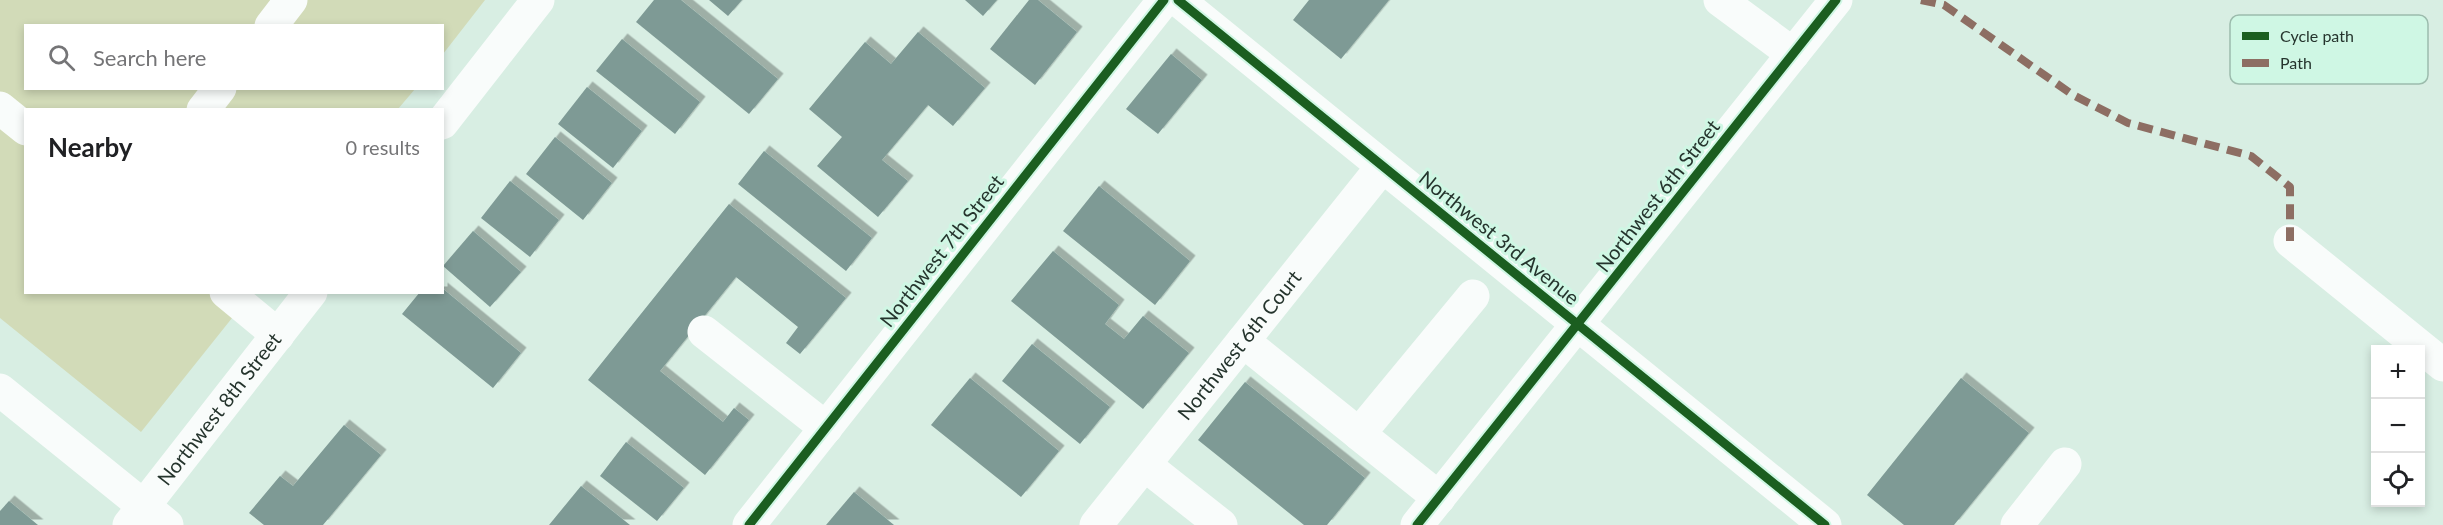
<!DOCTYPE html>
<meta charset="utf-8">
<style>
body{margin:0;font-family:Lato,sans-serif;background:#f6f6f6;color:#202124}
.controls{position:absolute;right:18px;bottom:18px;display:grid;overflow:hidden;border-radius:0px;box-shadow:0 3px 9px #0003}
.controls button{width:54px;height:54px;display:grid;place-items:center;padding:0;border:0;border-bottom:2px solid #e0e0e0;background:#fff;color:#202124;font:30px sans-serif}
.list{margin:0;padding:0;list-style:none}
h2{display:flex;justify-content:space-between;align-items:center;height:78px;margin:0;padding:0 24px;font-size:26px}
h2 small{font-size:20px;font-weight:400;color:#757577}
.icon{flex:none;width:33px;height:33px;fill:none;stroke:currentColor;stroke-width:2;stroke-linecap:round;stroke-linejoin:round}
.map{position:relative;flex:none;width:2443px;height:525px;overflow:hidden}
.search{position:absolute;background:#fff;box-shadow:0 3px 9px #0003;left:24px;top:24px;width:420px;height:66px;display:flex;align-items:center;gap:15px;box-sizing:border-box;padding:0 21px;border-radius:0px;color:#757577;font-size:22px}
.panel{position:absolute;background:#fff;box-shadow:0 3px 9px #0003;left:24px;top:108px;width:420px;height:186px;border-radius:0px}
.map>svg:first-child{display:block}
</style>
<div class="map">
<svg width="2443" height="525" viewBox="0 0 2443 525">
<defs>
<filter id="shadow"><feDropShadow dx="5.5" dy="-5.5" stdDeviation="0" flood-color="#0004"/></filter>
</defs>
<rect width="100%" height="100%" fill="#d8eee3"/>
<path fill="#d2dbb8" d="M 0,0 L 485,0 L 443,54 L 442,26 L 26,26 L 26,88 L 415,89 L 398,109 L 26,110 L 26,292 L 252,293 L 141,432 L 0,318 Z"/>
<g fill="#7e9a95" filter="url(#shadow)">
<path d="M 654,0 L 681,0 L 778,79 L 749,114 L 636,22 Z"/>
<path d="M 709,0 L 742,0 L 728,16 Z"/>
<path d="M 965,0 L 997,0 L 983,16 Z"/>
<path d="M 1029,0 L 1038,0 L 1077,32 L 1035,85 L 990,49 Z"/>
<path d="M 1309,0 L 1389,0 L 1341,59 L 1293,20 Z"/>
<path d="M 918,32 L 985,88 L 953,126 L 928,105 L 882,160 L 908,181 L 878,217 L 817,166 L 842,137 L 809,109 L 865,42 L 891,64 Z"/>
<path d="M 622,39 L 700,102 L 675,134 L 596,71 Z"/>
<path d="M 1171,54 L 1202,80 L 1158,134 L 1126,109 Z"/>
<path d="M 587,87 L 642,131 L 613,168 L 558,124 Z"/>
<path d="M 555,137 L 612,183 L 583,220 L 526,174 Z"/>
<path d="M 764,151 L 872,238 L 846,271 L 738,184 Z"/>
<path d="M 510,181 L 559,220 L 530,257 L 481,218 Z"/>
<path d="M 1099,186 L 1190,261 L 1155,305 L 1063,231 Z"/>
<path d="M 729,204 L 846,298 L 800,354 L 786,343 L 798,327 L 736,277 L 660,371 L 723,422 L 734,408 L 749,420 L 705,475 L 588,380 Z"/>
<path d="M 473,231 L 521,272 L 490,307 L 443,266 Z"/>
<path d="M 1053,251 L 1119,305 L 1105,324 L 1124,339 L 1143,316 L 1189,353 L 1143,409 L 1011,301 Z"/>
<path d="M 442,288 L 521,353 L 493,388 L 402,314 L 420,292 L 442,292 Z"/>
<path d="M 1032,344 L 1110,407 L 1080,444 L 1002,381 Z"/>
<path d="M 970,378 L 1059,451 L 1021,497 L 931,425 Z"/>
<path d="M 1961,378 L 2029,433 L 1954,525 L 1904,525 L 1867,495 Z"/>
<path d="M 1245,382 L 1365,478 L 1327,525 L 1304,525 L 1198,440 Z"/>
<path d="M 344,425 L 381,455 L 323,525 L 264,525 L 249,513 L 280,476 L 293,486 Z"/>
<path d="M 626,442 L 684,488 L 657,521 L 600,476 Z"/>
<path d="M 581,486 L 630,525 L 549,525 Z"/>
<path d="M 854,492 L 894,525 L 826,525 Z"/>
<path d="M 9,501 L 38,525 L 0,525 L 0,511 Z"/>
</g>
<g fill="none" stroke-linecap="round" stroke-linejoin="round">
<g stroke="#f9fcfb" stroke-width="33">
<path d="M 1178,0 L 1825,525"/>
<path d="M 1720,0 L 1793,54"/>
<path d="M 271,26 L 291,0"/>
<path d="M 0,108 L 26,129"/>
<path d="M 203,110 L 220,88"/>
<path d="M 442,123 L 538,0"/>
<path d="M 2290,241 L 2443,365"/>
<path d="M 226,292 L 278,335"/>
<path d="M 704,332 L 826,428"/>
<path d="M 1243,341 L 1359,434"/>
<path d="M 0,390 L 167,525"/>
<path d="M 1145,465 L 1221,525"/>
<path d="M 1439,498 L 1359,434 L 1473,296"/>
<path id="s1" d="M 129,525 L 311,292"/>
<path d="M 749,525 L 1164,0"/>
<path id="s2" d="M 1096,525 L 1382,167"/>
<path d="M 1417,525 L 1836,0"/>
<path d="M 2017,525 L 2065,464"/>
</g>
<path stroke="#8d6e63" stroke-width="8" stroke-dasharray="15 8" stroke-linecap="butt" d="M 1921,0 L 1944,5 L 2073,95 L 2128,123 L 2251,156 L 2290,187 L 2290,241"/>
<g stroke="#cff7e4" stroke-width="13">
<g id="cycleway">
<path d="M 1178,0 L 1825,525"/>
<path d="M 749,525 L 1164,0"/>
<path d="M 1417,525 L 1836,0"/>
</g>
</g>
<use href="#cycleway" stroke="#1b5e20" stroke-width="9"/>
</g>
<g text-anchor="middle" stroke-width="6" stroke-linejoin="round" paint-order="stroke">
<g font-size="20" fill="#25342d" stroke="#cff7e4">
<text transform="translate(1658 196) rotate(-52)" y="7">Northwest 6th Street</text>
<text transform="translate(1499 238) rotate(39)" y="7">Northwest 3rd Avenue</text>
<text transform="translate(942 251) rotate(-52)" y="7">Northwest 7th Street</text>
<text dy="7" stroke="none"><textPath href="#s2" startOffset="230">Northwest 6th Court</textPath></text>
<text dy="7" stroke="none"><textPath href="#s1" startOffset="147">Northwest 8th Street</textPath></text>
</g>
</g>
<rect x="2230" y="15" width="198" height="69" rx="9" fill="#cff7e4" stroke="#9cbcad" stroke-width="1.5"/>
<rect x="2242" y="32" width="27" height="8" fill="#1b5e20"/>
<rect x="2242" y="59" width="27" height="8" fill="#8d6e63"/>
<g font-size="16" fill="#25342d">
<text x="2280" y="42">Cycle path</text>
<text x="2280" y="69">Path</text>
</g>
</svg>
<div class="controls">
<button>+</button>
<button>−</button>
<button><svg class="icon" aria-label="locate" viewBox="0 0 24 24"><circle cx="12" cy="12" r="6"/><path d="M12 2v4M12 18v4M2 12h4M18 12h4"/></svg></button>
</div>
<div class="search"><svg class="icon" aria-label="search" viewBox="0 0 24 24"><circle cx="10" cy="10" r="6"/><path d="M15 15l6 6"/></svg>Search here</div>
<section class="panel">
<h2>Nearby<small>0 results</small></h2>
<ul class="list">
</ul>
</section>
</div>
